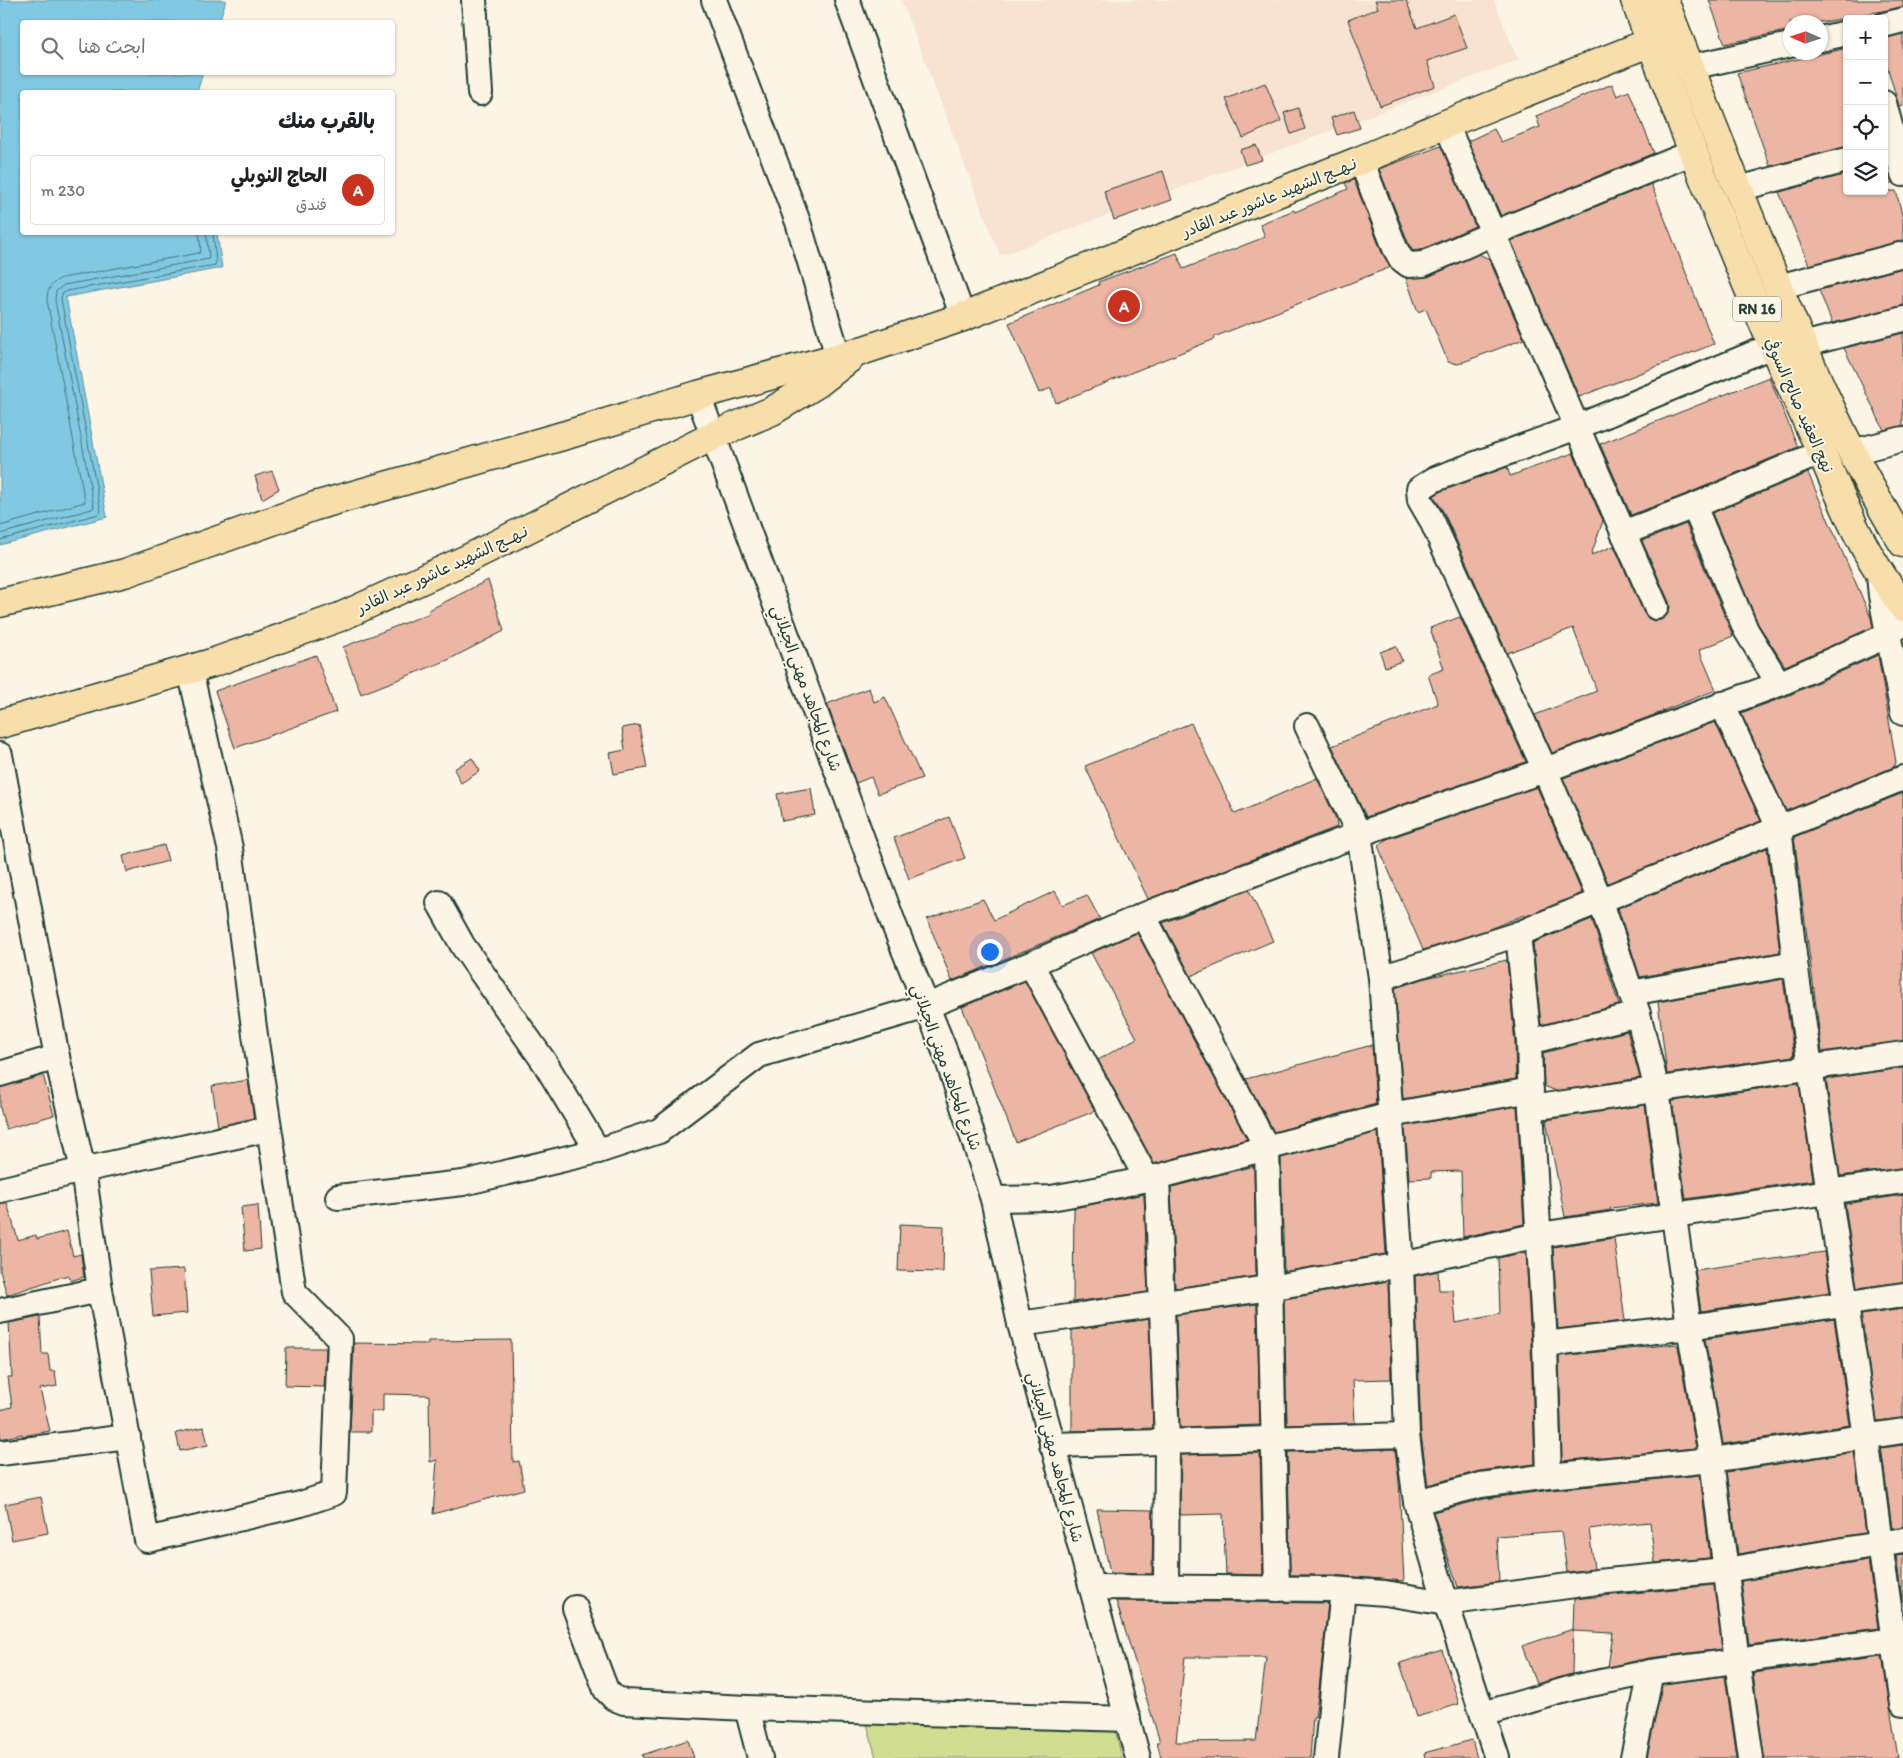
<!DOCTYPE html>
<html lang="ar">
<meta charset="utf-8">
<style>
body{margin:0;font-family:Itim,"Playpen Sans Arabic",sans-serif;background:#f2f2f2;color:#202124;direction:rtl}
.controls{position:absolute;right:15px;top:15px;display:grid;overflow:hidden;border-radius:5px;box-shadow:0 1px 4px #0004}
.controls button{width:45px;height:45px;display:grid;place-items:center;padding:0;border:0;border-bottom:1px solid #e0e0e0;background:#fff;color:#202124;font:25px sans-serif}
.compass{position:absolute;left:1783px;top:15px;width:45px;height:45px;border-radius:50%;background:#fff;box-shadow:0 1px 4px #0004;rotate:273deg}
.you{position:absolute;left:989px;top:951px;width:18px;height:18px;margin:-12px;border:4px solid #fff;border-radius:50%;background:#1a73e8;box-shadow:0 0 0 8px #1a73e833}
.badge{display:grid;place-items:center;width:32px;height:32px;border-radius:50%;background:#c8321e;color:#fff;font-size:16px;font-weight:700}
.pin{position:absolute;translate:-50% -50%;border:2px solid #fff;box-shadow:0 1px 5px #0006}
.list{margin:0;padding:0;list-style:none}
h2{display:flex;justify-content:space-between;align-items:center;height:65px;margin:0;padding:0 20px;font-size:21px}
h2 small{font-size:16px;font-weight:400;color:#757577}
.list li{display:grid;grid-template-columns:32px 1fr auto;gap:15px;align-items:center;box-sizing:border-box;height:70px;margin:0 10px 10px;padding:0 10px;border:1px solid #e0e0e0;border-radius:5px}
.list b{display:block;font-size:19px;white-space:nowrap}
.list p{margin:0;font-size:16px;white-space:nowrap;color:#757577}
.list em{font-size:16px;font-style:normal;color:#757577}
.icon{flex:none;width:28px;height:28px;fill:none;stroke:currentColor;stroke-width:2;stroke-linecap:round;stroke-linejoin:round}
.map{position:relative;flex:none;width:1903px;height:1758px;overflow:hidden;direction:ltr}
.search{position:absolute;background:#fff;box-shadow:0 1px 4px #0004;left:20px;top:20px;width:375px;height:55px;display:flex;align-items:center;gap:12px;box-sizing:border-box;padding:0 18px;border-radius:5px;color:#757577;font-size:19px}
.panel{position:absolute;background:#fff;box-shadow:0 1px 4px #0004;left:20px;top:90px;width:375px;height:145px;border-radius:5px;direction:rtl}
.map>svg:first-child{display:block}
</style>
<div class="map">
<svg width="1903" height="1758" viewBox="0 0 1903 1758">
<rect width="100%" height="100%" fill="#fcf5e5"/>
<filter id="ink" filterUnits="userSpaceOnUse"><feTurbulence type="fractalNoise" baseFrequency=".02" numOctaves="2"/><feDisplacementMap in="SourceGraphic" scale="10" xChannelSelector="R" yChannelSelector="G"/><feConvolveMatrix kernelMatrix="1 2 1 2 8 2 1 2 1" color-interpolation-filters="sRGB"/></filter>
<g filter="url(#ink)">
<path fill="#f8e2d1" d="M 901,0 L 1494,0 L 1518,60 L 1000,256 Z"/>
<path fill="#d1de91" stroke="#788e62" d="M 866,1720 L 1114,1726 L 1122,1758 L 876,1758 Z"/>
<path fill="#81c9e2" stroke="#5a919c" d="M 0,0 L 226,0 L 219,22 L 22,22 L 22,72 L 203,73 L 197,92 L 22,92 L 22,232 L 217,233 L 222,268 L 66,297 L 107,517 L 0,545 Z"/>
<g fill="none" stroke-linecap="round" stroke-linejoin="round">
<g stroke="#46757a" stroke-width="1">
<path d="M 0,526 L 85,502 L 47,300 C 47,289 52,282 62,278 L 199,253 L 201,251 L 199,232"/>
<path d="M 0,534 L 92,509 L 94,507 L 55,300 L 56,291 L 64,285 L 208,259 L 209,257 L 206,232"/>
<path d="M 0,540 L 99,514 L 101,512 L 61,299 L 62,294 L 66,291 L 215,265 L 216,262 L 213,232"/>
</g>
</g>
<g fill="#edb5a3" stroke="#1f3d34" fill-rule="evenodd">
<path d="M 1375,0 L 1406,0 L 1417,28 L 1454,14 L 1467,48 L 1427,61 L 1435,86 L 1380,106 L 1348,20 L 1378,8 Z"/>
<path d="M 1709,0 L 1903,0 L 1903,7 L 1825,22 L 1790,22 L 1790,30 L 1725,44 Z"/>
<path d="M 1903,34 L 1903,105 L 1899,106 L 1884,56 L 1884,38 Z"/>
<path d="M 1847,48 L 1847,147 L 1770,166 L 1737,73 Z"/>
<path d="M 1265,83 L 1281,121 L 1243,138 L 1226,99 Z"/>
<path d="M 1612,84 L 1617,96 L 1629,91 L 1654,153 L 1501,216 L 1468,141 L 1494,129 L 1501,142 L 1540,127 L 1536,116 Z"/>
<path d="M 1298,108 L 1305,129 L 1291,134 L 1284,113 Z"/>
<path d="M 1354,110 L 1360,128 L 1337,135 L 1331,118 Z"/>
<path d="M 1256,145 L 1262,160 L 1245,165 L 1240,150 Z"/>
<path d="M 1441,146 L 1475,226 L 1420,250 L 1413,251 L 1408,242 L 1379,169 Z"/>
<path d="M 1884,161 L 1885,161 L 1893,183 L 1884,184 Z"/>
<path d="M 1163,171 L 1172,200 L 1114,220 L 1104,191 Z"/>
<path d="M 1847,174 L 1847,191 L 1896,191 L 1903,218 L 1903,241 L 1809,265 L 1779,192 Z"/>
<path d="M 1354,180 L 1382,253 L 1391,267 L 1214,337 L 1215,339 L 1056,403 L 1051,388 L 1039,393 L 1009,323 L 1099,285 L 1098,282 L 1177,253 L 1183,269 L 1265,237 L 1260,224 L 1294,210 L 1295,212 L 1348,189 L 1345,183 Z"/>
<path d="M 1651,184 L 1714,344 L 1579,397 L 1511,241 Z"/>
<path d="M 1479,254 L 1489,259 L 1524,339 L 1458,364 L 1448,362 L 1426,309 L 1418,312 L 1406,278 L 1428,277 Z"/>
<path d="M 1903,268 L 1903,306 L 1832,323 L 1819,290 Z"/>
<path d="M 1903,333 L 1903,426 L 1884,430 L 1844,348 Z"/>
<path d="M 1769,377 L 1798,447 L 1689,493 L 1631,515 L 1600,444 Z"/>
<path d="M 1573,453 L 1603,521 L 1591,555 L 1614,546 L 1644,613 L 1648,618 L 1654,621 L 1661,620 L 1667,615 L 1670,608 L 1669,602 L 1642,541 L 1686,524 L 1733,636 L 1699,650 L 1716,690 L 1662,711 L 1665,711 L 1552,753 L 1535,715 L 1597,691 L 1573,628 L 1507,653 L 1444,513 L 1434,496 L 1441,491 L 1507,467 L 1510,476 Z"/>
<path d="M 272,471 L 279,489 L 262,499 L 255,476 Z"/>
<path d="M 1808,473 L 1871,618 L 1873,627 L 1785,666 L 1758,624 L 1712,513 Z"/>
<path d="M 488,580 L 504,631 L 448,660 L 361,694 L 343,647 L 430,613 L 429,610 Z"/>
<path d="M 1460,617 L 1526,762 L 1366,817 L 1332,746 L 1438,704 L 1428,675 L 1444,669 L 1430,628 Z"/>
<path d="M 1396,646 L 1402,661 L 1385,667 L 1380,652 Z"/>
<path d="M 316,655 L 336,712 L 235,748 L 215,691 Z"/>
<path d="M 1878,655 L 1896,762 L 1894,767 L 1786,811 L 1741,713 L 1785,697 Z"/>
<path d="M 869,688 L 874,702 L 885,697 L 922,778 L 878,794 L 871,777 L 856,783 L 827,704 Z"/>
<path d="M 1715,722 L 1761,821 L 1608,883 L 1563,778 Z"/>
<path d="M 1191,723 L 1235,814 L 1317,778 L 1336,819 L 1337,827 L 1148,899 L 1085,766 Z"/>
<path d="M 639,725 L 647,768 L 614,774 L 610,753 L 625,750 L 622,728 Z"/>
<path d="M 472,758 L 480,771 L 461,783 L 454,769 Z"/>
<path d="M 1537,787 L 1582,893 L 1524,917 L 1524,915 L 1487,930 L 1423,950 L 1378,846 L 1387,839 Z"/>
<path d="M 811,788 L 815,815 L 782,821 L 777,794 Z"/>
<path d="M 1903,793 L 1903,1041 L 1822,1052 L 1794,837 Z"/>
<path d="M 949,817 L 965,858 L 909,879 L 894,838 Z"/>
<path d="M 164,845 L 168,861 L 127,872 L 123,856 Z"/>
<path d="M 1767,848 L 1780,952 L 1640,977 L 1618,908 Z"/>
<path d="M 1249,890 L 1273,941 L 1191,976 L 1163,923 Z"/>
<path d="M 1055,891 L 1063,905 L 1087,895 L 1100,919 L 952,981 L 927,919 L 983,899 L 994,920 Z"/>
<path d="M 1592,919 L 1619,1005 L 1541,1025 L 1533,943 Z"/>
<path d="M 1137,933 L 1247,1139 L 1154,1164 L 1098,1060 L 1137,1038 L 1091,953 Z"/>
<path d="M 1507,960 L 1515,1043 L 1516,1079 L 1403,1099 L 1395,988 L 1426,978 Z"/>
<path d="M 1783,979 L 1794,1056 L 1667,1074 L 1658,1002 Z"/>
<path d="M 1025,981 L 1095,1111 L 1016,1142 L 962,1007 Z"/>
<path d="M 1627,1031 L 1640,1078 L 1556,1091 L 1544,1086 L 1543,1053 Z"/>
<path d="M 1372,1045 L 1376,1104 L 1274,1132 L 1246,1079 Z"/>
<path d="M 1903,1068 L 1903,1168 L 1840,1176 L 1826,1079 Z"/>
<path d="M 43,1075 L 54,1115 L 6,1129 L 0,1108 L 0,1087 Z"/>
<path d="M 248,1080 L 254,1119 L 218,1126 L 212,1086 Z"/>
<path d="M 1799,1083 L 1813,1180 L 1686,1199 L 1672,1101 Z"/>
<path d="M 1645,1105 L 1658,1203 L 1610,1208 L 1611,1210 L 1565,1217 L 1546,1120 Z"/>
<path d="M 1517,1106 L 1524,1224 L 1463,1237 L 1461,1171 L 1431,1172 L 1431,1178 L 1409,1179 L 1405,1126 Z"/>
<path d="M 1378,1132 L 1386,1254 L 1284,1272 L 1281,1158 Z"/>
<path d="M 1254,1166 L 1256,1276 L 1175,1288 L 1171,1187 Z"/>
<path d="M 1144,1194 L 1148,1292 L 1073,1302 L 1074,1208 Z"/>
<path d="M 1903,1195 L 1903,1282 L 1857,1288 L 1845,1204 Z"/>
<path d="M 0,1203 L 7,1203 L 18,1240 L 36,1235 L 37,1239 L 67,1231 L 73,1256 L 81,1254 L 84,1277 L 70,1281 L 68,1275 L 7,1295 L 0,1271 Z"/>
<path d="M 258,1205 L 261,1249 L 245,1251 L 241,1207 Z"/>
<path d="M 900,1224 L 944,1226 L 943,1272 L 898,1271 Z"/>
<path d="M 1614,1238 L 1625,1321 L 1558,1329 L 1553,1247 Z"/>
<path d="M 1526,1252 L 1531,1345 L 1535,1464 L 1479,1471 L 1428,1485 L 1421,1435 L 1415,1276 L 1438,1271 L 1439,1290 L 1453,1290 L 1456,1323 L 1500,1314 L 1498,1258 Z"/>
<path d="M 1824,1252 L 1830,1292 L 1701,1311 L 1695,1270 Z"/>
<path d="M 184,1269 L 187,1313 L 153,1316 L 149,1271 Z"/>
<path d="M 1388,1281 L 1391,1379 L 1353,1380 L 1355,1423 L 1287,1425 L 1284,1299 Z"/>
<path d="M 1257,1304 L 1260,1425 L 1180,1428 L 1176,1315 Z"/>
<path d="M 1903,1309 L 1903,1418 L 1877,1421 L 1861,1315 Z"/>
<path d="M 40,1317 L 42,1354 L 48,1354 L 50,1371 L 55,1371 L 57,1386 L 40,1389 L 50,1431 L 23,1436 L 22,1434 L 0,1439 L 0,1410 L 12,1407 L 8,1377 L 12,1377 L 9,1323 Z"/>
<path d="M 1149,1319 L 1153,1428 L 1072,1431 L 1072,1330 Z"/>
<path d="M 1834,1319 L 1850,1425 L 1723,1444 L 1705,1339 Z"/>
<path d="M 511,1340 L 513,1462 L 519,1461 L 524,1489 L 433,1514 L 437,1460 L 430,1462 L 429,1395 L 383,1394 L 383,1411 L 371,1411 L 371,1432 L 350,1432 L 354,1343 L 428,1344 L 428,1341 Z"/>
<path d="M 1676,1344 L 1678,1346 L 1696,1448 L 1562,1461 L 1559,1356 Z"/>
<path d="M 286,1348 L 326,1348 L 324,1387 L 285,1386 Z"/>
<path d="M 204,1427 L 208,1445 L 180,1451 L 176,1433 Z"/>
<path d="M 1903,1445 L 1903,1527 L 1892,1528 L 1881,1448 Z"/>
<path d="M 1395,1449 L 1399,1481 L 1404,1581 L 1332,1575 L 1290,1575 L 1288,1452 Z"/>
<path d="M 1854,1452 L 1865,1533 L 1738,1554 L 1727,1472 Z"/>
<path d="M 1260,1453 L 1263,1575 L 1226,1574 L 1223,1514 L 1180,1515 L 1181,1455 Z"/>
<path d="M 1700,1475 L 1710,1558 L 1655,1563 L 1650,1522 L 1620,1525 L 1589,1529 L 1594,1569 L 1567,1572 L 1561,1531 L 1497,1536 L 1499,1582 L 1458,1587 L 1433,1512 L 1484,1499 L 1551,1490 Z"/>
<path d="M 41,1497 L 48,1533 L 12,1540 L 5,1504 Z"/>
<path d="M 1097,1509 L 1153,1510 L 1152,1574 L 1110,1573 Z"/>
<path d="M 1903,1554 L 1903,1607 L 1896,1555 Z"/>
<path d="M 1868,1560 L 1878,1628 L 1749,1645 L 1741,1581 Z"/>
<path d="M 1714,1585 L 1722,1649 L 1649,1658 L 1608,1667 L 1613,1633 L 1573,1631 L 1574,1599 Z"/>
<path d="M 1116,1601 L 1328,1603 L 1319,1689 L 1315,1717 L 1313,1717 L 1310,1758 L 1161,1758 L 1157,1742 L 1160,1742 ZM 1185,1657 L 1266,1657 L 1256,1741 L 1176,1742 Z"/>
<path d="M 1573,1629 L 1572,1674 L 1536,1684 L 1522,1646 Z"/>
<path d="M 1442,1650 L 1459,1704 L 1417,1717 L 1400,1663 Z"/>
<path d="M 1882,1656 L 1898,1758 L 1764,1758 L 1753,1673 Z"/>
<path d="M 1725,1676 L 1737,1758 L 1647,1758 L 1662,1684 Z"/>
<path d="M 688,1740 L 694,1758 L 643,1758 L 642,1755 Z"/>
<path d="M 1472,1740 L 1477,1758 L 1425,1758 L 1424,1753 Z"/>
</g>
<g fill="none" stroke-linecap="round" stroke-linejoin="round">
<g stroke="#1f3d34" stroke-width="28">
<g id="minor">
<path d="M 474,0 L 480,93"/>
<path d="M 714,0 L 798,222 L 838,356"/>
<path d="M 847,0 L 963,317"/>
<path d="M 1884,25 L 1903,20"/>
<path d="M 1820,39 L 1847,33"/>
<path d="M 1691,67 L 1790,45"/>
<path d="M 1884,103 L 1903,174"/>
<path d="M 1446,124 L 1577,427 L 1772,346"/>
<path d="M 1361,160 L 1395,248 L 1401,259 L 1409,265 L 1423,264 L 1494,233 L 1694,152"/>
<path d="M 1738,189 L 1847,160"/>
<path d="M 1778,287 L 1903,254"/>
<path d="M 1802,345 L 1903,319"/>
<path d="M 698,395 L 894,925 L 946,1054 L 993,1199 L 1020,1324 L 1138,1758"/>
<path d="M 1852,452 L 1903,439"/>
<path d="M 1694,506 L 1746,630 L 1779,684"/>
<path d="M 1623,533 L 1694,506 L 1822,452"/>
<path d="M 1879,575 L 1881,596 L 1903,713"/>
<path d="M 1656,607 L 1577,427 L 1435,479 L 1419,489 L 1420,500 L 1431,519 L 1545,770 L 1601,902 L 1638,1014 L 1657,1090 L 1689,1327 L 1712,1460 L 1737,1661 L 1751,1758"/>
<path d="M 1722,704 L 1779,828 L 1795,963 L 1810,1067 L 1866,1437 L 1880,1544 L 1903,1704"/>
<path d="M 1307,726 L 1359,834 L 1381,978 L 1401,1265 L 1407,1435 L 1416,1502 L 1481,1485 L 1549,1476 L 1712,1460 L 1903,1431"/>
<path d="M 0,755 L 57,1057 L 83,1170 L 100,1290 L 147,1540 L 301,1504 L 334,1493 L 340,1339 L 294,1292 L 255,1035 L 230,848 L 190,670"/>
<path d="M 439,903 L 463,946 L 545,1063 L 598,1151"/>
<path d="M 1143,915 L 1267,1148 L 1277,1589"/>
<path d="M 1518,934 L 1529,1042 L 1531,1108 L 1545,1344 L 1549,1476"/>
<path d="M 1031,964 L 1147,1179"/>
<path d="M 1381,978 L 1518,934 L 1903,778"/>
<path d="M 1631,993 L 1795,963"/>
<path d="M 1529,1042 L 1638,1014"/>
<path d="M 0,1074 L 57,1057"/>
<path d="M 1531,1108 L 1903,1054"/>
<path d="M 1157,1177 L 1167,1442 L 1166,1587"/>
<path d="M 0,1190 L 83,1170 L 254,1132"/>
<path d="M 338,1197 L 463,1183 L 598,1151 L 659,1131 L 759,1055 L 927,1006 L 1031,964 L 1149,913 L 1359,834 L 1545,770 L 1779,684 L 1888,635 L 1903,623"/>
<path d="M 993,1199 L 1051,1198 L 1090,1191 L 1157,1177 L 1390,1115 L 1531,1090"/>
<path d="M 0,1311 L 100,1290"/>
<path d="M 1020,1324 L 1269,1288 L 1401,1265 L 1539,1235 L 1903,1181"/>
<path d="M 1545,1344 L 1689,1327 L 1903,1295"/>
<path d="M 1052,1445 L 1407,1435"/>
<path d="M 0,1453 L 128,1437"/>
<path d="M 1416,1502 L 1446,1603 L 1497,1758"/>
<path d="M 1093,1587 L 1331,1589 L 1385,1593 L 1446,1603 L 1597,1582 L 1726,1570 L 1903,1540"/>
<path d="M 575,1608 L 606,1690 L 614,1698 L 624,1702 L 747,1708 L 1128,1719"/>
<path d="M 747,1708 L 760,1758"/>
<path d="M 1483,1714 L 1576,1687 L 1651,1672 L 1903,1639"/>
<path d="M 1326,1758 L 1343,1590"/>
<path d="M 1633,1758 L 1651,1672"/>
</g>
</g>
<g stroke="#1f3d34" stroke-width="31">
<g id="major">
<path d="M 1635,0 C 1689,145 1746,290 1811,430 C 1829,466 1842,505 1861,540 C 1873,564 1888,585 1903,607"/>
<path d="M 1664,0 C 1696,85 1730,169 1764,253 C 1805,353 1846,452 1903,543"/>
<path d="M 0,603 L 125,573 L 315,506 L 566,435 L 698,395 L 858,352 L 963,317 L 1361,160 L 1446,124 L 1676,32"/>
<path d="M 0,724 L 212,663 L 340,617 L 465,560 L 715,435 L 772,411 L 818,383 L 851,357"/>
</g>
</g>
<use href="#minor" stroke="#fcf5e5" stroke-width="24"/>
<use href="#major" stroke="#f8deab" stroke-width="28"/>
</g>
</g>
<g text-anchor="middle" stroke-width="4" stroke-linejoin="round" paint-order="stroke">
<rect fill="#fcf5e5" stroke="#617469" stroke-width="1" x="1733" y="296.5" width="48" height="25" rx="4"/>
<g font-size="15" font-weight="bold" fill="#1f3d34">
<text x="1757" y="314">RN 16</text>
</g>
<g font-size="16" fill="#1f3d34" stroke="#fcf5e5">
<text transform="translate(1269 197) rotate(-22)" y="6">نـهــج الشهيد عاشور عبد القادر</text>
<text transform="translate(1800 405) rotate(66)" y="6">نهج العقيد صالح السوفي</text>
<text transform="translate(442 569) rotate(-25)" y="6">نـهــج الشهيد عاشور عبد القادر</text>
<text transform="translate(807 688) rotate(70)" y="6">شارع المجاهد مهني الجيلاني</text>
<text transform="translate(947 1067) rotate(70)" y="6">شارع المجاهد مهني الجيلاني</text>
<text transform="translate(1056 1457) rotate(75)" y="6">شارع المجاهد مهني الجيلاني</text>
</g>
</g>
</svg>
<div class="controls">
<button>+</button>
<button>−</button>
<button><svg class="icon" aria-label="locate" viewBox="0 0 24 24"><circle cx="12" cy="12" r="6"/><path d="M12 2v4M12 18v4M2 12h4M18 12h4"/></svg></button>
<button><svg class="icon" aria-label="layers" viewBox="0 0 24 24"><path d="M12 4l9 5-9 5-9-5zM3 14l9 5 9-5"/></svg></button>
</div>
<svg class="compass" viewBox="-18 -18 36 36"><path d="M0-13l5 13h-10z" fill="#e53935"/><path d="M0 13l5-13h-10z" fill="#757577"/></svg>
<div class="you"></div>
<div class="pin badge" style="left:1124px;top:306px">A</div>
<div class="search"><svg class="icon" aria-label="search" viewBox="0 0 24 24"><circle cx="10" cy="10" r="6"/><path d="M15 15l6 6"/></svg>ابحث هنا</div>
<section class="panel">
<h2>بالقرب منك<small></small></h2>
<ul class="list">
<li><span class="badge">A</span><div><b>الحاج النوبلي</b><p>فندق</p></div><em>230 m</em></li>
</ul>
</section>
</div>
